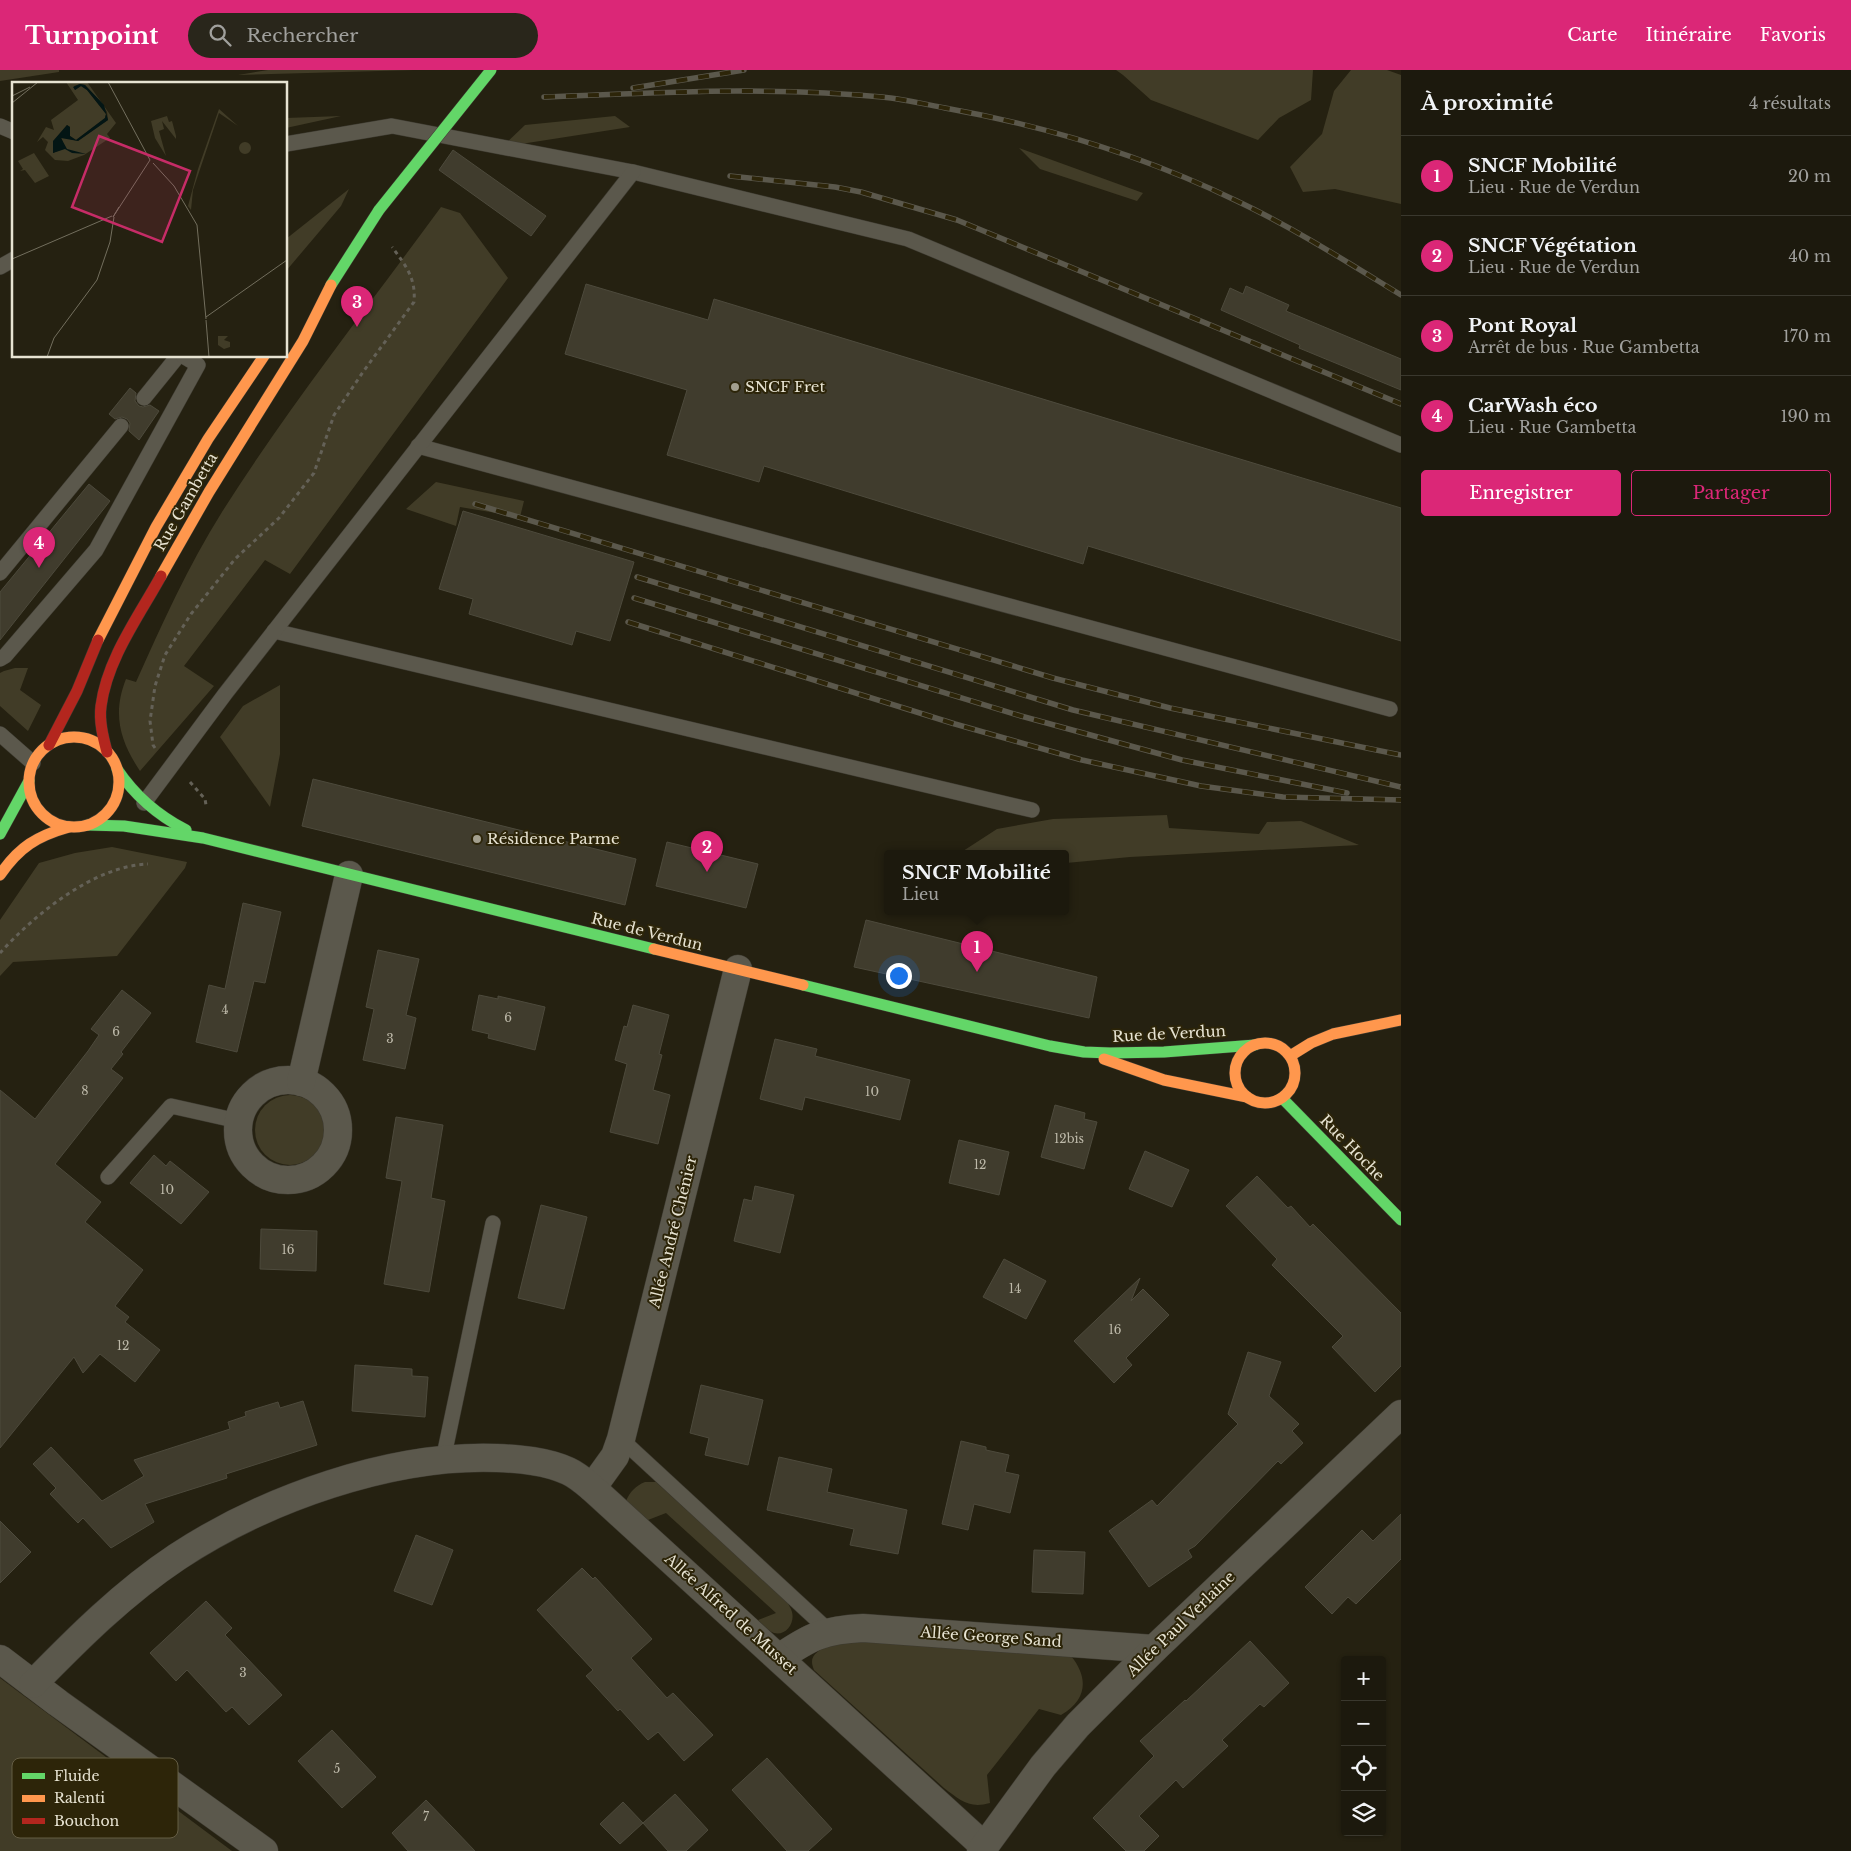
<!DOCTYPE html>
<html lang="fr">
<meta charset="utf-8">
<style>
body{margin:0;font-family:"Libre Baskerville",serif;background:#29261b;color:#f1f3f6}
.controls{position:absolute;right:15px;bottom:15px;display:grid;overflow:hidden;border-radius:5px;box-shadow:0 1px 4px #0004}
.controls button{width:45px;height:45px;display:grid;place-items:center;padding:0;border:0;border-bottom:1px solid #3a382e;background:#1c190d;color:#f1f3f6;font:25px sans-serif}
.you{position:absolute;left:898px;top:905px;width:18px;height:18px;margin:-12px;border:4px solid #fff;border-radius:50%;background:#1a73e8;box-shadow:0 0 0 8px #1a73e833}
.badge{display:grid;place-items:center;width:32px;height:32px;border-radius:50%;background:#db2777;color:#fff;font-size:16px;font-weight:700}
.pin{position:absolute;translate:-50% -41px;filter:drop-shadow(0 1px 2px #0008)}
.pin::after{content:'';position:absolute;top:26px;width:18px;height:15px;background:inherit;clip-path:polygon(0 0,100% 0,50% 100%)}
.popup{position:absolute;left:884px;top:780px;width:185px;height:65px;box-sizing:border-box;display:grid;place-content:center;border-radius:5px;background:#1c190d;filter:drop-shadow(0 1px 4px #0005);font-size:16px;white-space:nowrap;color:#a0a09d}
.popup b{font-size:19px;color:#f1f3f6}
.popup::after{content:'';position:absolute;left:50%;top:100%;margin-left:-10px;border:10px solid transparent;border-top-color:#1c190d}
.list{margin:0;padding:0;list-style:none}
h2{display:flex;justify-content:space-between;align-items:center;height:65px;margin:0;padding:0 20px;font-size:21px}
h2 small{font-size:16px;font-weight:400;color:#a0a09d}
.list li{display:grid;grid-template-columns:32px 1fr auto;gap:15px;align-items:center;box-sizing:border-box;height:80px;padding:0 20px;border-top:1px solid #3a382e}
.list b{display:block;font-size:19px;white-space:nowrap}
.list p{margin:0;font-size:16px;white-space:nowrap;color:#a0a09d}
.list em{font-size:16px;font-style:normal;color:#a0a09d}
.actions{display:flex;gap:10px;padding:15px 20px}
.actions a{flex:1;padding:11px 0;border:1px solid #db2777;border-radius:5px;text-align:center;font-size:18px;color:#db2777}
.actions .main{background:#db2777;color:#fff}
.icon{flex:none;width:28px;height:28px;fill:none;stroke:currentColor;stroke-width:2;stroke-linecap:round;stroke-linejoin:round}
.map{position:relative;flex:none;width:1401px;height:1781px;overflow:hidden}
header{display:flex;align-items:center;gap:30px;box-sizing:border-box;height:70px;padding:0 25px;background:#db2777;color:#fff}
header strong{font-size:24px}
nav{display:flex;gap:28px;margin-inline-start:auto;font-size:18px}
.search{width:350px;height:45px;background:#29261b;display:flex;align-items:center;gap:12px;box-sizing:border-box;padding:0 18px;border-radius:28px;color:#a0a09d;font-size:19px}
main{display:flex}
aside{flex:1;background:#1c190d}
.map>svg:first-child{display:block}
</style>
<header>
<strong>Turnpoint</strong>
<div class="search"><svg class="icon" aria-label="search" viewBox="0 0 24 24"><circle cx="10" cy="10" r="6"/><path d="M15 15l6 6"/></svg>Rechercher</div>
<nav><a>Carte</a><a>Itinéraire</a><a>Favoris</a></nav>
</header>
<main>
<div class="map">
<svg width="1401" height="1781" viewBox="0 0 1401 1781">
<rect width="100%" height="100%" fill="#252111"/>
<g fill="#413c27">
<path d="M 0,0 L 59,0 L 59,2 L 0,11 Z"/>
<path d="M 268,0 L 415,0 L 238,5 Z"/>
<path d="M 1116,0 L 1313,0 L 1311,30 L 1279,48 L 1258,70 L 1151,30 L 1123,5 Z"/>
<path d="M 1351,0 L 1387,0 L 1401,5 L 1401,134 L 1335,119 L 1303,122 L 1290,97 L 1322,64 L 1334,21 Z"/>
<path d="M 341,46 L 286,58 L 286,48 Z"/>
<path d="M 615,46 L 630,57 L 502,77 L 525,55 Z"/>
<path d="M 1019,78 L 1143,123 L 1137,131 L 1040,99 Z"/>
<path d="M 349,119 L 341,136 L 286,201 L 286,169 Z"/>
<path d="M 441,137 L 460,143 L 508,208 L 290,504 L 265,490 L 184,596 L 214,616 L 140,701 C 120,671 112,644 126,609 L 136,612 C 162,554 188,496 222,442 C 289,336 367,238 441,137 Z"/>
<path d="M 436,412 L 524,431 L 520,447 L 460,437 L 456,456 L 406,439 Z"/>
<path d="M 15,598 L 28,598 L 20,620 L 41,635 L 28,661 L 0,636 L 0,603 L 4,601 Z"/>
<path d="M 280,615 L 280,684 L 270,737 L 220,667 L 243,636 Z"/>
<path d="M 1167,745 L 1169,758 L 1259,764 L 1267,752 L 1301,751 L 1359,775 L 1130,787 L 1066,793 L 1066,783 L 960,783 L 997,759 L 1053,749 Z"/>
<path d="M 112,777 L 187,792 L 185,798 L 117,886 L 13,892 L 0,906 L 0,850 L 39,793 L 75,783 Z"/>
<circle cx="290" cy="1060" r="35"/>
<path d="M 645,1412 L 656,1412 L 787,1531 C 788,1534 791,1538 792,1542 C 795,1553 786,1566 774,1563 C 768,1561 763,1554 758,1550 L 776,1543 L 666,1443 L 648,1450 L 626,1431 C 630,1422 635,1416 645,1412 Z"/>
<path d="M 853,1569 L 1071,1586 C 1089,1608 1087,1630 1061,1645 L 1039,1639 L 987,1705 L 990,1733 C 969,1739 960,1730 944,1718 L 814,1600 C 813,1597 812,1595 812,1592 C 812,1577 842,1572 853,1569 Z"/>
<path d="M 0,1608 L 232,1781 L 0,1781 Z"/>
</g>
<g fill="#403c2d" stroke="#4d4a3c">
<path d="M 453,80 L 546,146 L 531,166 L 439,100 Z"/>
<path d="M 586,214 L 708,250 L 714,229 L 1401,438 L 1401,571 L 1088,476 L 1083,494 L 764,396 L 759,412 L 667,385 L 687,320 L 565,284 Z"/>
<path d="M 1246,216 L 1289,235 L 1286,241 L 1401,289 L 1401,320 L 1299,278 L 1300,275 L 1221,240 L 1230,218 L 1243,224 Z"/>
<path d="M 130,318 L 136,323 L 135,331 L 139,336 L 143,337 L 150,335 L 159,341 L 139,370 L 129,361 L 130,353 L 127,349 L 122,347 L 115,349 L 109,344 Z"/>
<path d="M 89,414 L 110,431 L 0,570 L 0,522 Z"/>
<path d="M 463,441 L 634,492 L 610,571 L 576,561 L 572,575 L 469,544 L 473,529 L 439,519 Z"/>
<path d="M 313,709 L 636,789 L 625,835 L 302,756 Z"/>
<path d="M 667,772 L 758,794 L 746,838 L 656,816 Z"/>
<path d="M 243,833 L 281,842 L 265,913 L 254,911 L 237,982 L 196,972 L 209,915 L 225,919 Z"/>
<path d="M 866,850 L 1097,907 L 1089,948 L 854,897 Z"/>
<path d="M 378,880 L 419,889 L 406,945 L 416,948 L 405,999 L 363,990 L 374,939 L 366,937 Z"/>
<path d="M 122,920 L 151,943 L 121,982 L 123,984 L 111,999 L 123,1008 L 55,1094 L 101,1132 L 85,1152 L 143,1200 L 115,1236 L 129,1247 L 125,1252 L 160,1280 L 135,1312 L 100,1284 L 83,1303 L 74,1287 L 0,1378 L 0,1020 L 35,1049 L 88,981 L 99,965 L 91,959 Z"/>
<path d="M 479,925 L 498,929 L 498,926 L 545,937 L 535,980 L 488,968 L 489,964 L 472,960 Z"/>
<path d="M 633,935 L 669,945 L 659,984 L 662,985 L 653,1020 L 670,1025 L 658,1074 L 610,1062 L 627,994 L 615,990 L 624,956 L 627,957 Z"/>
<path d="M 775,969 L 817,979 L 815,986 L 910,1010 L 900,1050 L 805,1027 L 802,1040 L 760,1029 Z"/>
<path d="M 1055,1035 L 1085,1043 L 1084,1049 L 1097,1052 L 1084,1099 L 1041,1087 Z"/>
<path d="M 396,1047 L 443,1055 L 431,1128 L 445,1131 L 429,1222 L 384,1214 L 402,1111 L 386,1108 Z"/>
<path d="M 959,1070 L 1009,1082 L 999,1125 L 949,1113 Z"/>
<path d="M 1145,1081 L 1189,1100 L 1172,1137 L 1129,1119 Z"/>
<path d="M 154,1085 L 166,1096 L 170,1091 L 209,1122 L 181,1154 L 130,1113 Z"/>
<path d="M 1257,1106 L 1288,1138 L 1291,1136 L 1310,1157 L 1313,1154 L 1401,1243 L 1401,1296 L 1375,1322 L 1332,1277 L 1343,1266 L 1272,1195 L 1277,1189 L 1226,1136 Z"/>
<path d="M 755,1116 L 794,1125 L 780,1183 L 734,1171 L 744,1129 L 752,1131 Z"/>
<path d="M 541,1135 L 587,1147 L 564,1239 L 518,1228 Z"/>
<path d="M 261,1159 L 317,1161 L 316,1201 L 260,1199 Z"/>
<path d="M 1004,1189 L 1046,1211 L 1026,1249 L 983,1227 Z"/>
<path d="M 1140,1208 L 1131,1231 L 1143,1219 L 1169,1245 L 1126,1288 L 1132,1295 L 1114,1313 L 1074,1271 Z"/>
<path d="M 1248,1282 L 1281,1292 L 1269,1326 L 1299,1354 L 1292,1361 L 1303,1373 L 1281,1394 L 1278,1391 L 1195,1476 L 1188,1480 L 1192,1487 L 1149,1517 L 1109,1461 L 1152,1430 L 1157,1436 L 1238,1354 L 1228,1344 Z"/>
<path d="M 355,1295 L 412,1299 L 412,1306 L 428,1307 L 425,1347 L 352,1341 Z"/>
<path d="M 701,1315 L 763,1330 L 748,1395 L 705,1385 L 709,1368 L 690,1363 Z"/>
<path d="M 303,1331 L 317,1375 L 226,1404 L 227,1408 L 145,1434 L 154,1452 L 111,1478 L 83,1448 L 78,1453 L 50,1424 L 56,1418 L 33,1394 L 51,1377 L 102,1431 L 144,1406 L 134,1390 L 230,1359 L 228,1352 L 246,1346 L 245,1342 L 278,1332 L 280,1338 Z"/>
<path d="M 961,1371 L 986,1377 L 986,1380 L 1009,1385 L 1005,1402 L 1019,1405 L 1010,1443 L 974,1434 L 968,1460 L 942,1454 Z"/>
<path d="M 779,1387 L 832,1399 L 827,1422 L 907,1440 L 898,1484 L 850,1475 L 854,1459 L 767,1440 Z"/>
<path d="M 1401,1444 L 1401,1489 L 1356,1534 L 1348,1527 L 1332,1544 L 1305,1517 L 1362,1460 L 1373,1471 Z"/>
<path d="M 0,1451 L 31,1482 L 0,1513 Z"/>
<path d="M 416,1465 L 453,1480 L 432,1535 L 394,1521 Z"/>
<path d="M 1034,1480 L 1085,1482 L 1083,1524 L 1032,1522 Z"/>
<path d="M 582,1498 L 593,1509 L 595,1507 L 652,1569 L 631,1588 L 667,1628 L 673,1623 L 713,1665 L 684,1691 L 658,1662 L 648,1670 L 620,1639 L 618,1641 L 586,1606 L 593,1600 L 537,1540 Z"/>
<path d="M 206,1531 L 232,1558 L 225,1565 L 282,1625 L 249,1655 L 232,1637 L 226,1642 L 187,1600 L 176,1611 L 150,1583 Z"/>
<path d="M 1250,1571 L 1289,1613 L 1264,1637 L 1260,1634 L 1222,1670 L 1228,1676 L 1183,1718 L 1176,1710 L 1139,1746 L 1159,1766 L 1144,1781 L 1126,1781 L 1093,1748 L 1154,1686 L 1140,1671 L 1185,1630 L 1186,1631 Z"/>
<path d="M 332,1660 L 376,1707 L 342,1738 L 298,1691 Z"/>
<path d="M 767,1688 L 832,1759 L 808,1781 L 787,1781 L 732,1720 Z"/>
<path d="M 675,1724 L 708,1760 L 686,1781 L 668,1781 L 643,1753 Z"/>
<path d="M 426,1730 L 475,1781 L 408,1781 L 392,1763 Z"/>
<path d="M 623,1732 L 643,1753 L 620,1774 L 600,1754 Z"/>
</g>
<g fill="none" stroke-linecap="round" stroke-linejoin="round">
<g stroke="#3d3a30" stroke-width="16">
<g id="lane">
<path d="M 0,56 L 14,62"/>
<path d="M 286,74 L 392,56 L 633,102 L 908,169 L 1401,375"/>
<path d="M 0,197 L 14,189"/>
<path d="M 144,328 L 178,286"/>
<path d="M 418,376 L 1390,639"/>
<path d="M 0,503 L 121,356"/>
<path d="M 274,561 L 1032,740"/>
<path d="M 0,589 L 5,586 L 96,480 L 198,295 L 183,286"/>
<path d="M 0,664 L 33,693"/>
<path d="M 144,733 L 225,624 L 633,102"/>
<path d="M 108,1107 L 171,1036 L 238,1051"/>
<path d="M 621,1369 L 829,1561"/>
<path d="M 443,1390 L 493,1153"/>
</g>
</g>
<g stroke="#3d3a30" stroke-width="29">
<g id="street">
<circle cx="288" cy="1060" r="50"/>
<path d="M 301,1012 L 349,805"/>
<path d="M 592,1418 L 615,1386 L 621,1369 L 738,899"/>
<path d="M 779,1588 C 811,1566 824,1560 863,1558 L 1154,1579"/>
<path d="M 0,1589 L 58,1633 L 264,1781"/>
<path d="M 33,1614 C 78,1568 123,1523 177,1487 C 265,1429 391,1384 497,1388 C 520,1389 546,1391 568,1401 C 577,1405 585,1412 592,1418 L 984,1776"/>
<path d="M 981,1781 L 1043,1696 L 1078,1655 L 1154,1579 L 1401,1344"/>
</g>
</g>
<g stroke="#3d3a30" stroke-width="12">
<g id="fast">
<path d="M 331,215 L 379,140"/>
<path d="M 117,699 C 135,726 157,745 186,760"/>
<path d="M 88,755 L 124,756 L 203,768 L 654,879"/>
<path d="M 0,764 L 29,711"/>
<path d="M 803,915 L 1050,976 L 1084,982 L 1110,983 L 1164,982 L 1255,975"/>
<path d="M 1282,1028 L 1401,1150"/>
</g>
</g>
<g stroke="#3d3a30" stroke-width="12">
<g id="slow">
<path d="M 161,506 L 209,422 L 303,271 L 331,215"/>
<path d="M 98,570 L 156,457 L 208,369 L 264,286"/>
<circle cx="74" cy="712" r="45"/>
<path d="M 0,805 C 19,777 37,766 69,757"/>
<path d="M 654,879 L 803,915"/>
<circle cx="1265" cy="1003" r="30"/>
<path d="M 1290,986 L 1311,973 L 1333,964 L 1401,950"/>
<path d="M 1104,989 L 1164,1010 L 1247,1027"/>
</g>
</g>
<g stroke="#3d3a30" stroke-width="12">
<g id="jam">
<path d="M 49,675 L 77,621 L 98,570"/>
<path d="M 107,682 C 103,667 99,651 101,636 C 107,589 139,546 161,506"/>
</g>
</g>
<g stroke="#646157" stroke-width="3" stroke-dasharray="4 4" stroke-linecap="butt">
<path d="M 155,678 L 153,675 L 150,651 L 155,616 L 165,585 L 191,544 L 235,489 L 279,448 L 314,403 L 334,345 L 363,302 L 414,232 C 416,208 406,196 392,177"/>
<path d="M 190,712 L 205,729 L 206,735"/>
<path d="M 0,883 C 35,844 94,796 148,794"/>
</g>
<use href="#lane" stroke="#5b584c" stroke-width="15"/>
<use href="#street" stroke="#5b584c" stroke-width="28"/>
<use href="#fast" stroke="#63d668" stroke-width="11"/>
<use href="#slow" stroke="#ff974d" stroke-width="11"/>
<use href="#jam" stroke="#b3261e" stroke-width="11"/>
<g stroke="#5b584c" stroke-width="5.5">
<g id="rail">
<path d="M 633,18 L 744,0"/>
<path d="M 544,27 C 656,23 770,16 882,27 C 903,29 924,34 945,38 C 1046,56 1144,86 1237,131 C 1294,158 1347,192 1401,225"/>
<path d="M 730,106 L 835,117 L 861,122 L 957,150 L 1401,334"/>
<path d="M 475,434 L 1053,608 L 1170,638 L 1401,685"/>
<path d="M 637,507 L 1073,640 L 1401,717"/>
<path d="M 634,528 L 1021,646 L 1182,690 L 1347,723"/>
<path d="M 628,552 L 955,654 L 1082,690 L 1201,716 L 1283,727 L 1401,730"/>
</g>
</g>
<use href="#rail" stroke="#2d2509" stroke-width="4" stroke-dasharray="11" stroke-linecap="butt"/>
<g stroke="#3d3a30" stroke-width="12" stroke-linecap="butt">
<path id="fast-bridge" d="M 379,140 L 491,0"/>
</g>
<use href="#fast-bridge" stroke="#63d668" stroke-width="11"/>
</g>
<g fill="#a39f8e" stroke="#2d2509" stroke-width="2">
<circle cx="735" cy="317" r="5"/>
<circle cx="477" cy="769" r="5"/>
</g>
<g text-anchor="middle" stroke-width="4" stroke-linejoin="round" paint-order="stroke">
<g font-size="12" fill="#bdb9a9">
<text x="225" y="944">4</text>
<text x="508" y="952">6</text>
<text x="116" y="966">6</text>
<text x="390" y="973">3</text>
<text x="85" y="1025">8</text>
<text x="872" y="1026">10</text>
<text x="1069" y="1073">12bis</text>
<text x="980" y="1099">12</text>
<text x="167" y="1124">10</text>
<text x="288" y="1184">16</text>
<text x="1015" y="1223">14</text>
<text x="1115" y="1264">16</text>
<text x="123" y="1280">12</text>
<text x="243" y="1607">3</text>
<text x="337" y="1703">5</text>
<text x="426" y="1751">7</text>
</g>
<g font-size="15" fill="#e7e3d2" stroke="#2d2509" text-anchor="start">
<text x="745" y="322">SNCF Fret</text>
<text x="487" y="774">Résidence Parme</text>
</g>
<g font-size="15" fill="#e7e3d2" stroke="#2d2509">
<text transform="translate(186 432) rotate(-60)" y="5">Rue Gambetta</text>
<text transform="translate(647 862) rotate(14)" y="5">Rue de Verdun</text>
<text transform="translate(1169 964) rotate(-3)" y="5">Rue de Verdun</text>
<text transform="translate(1352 1078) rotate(46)" y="5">Rue Hoche</text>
<text transform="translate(673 1162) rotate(-76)" y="5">Allée André Chénier</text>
<text transform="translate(731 1544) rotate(42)" y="5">Allée Alfred de Musset</text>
<text transform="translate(1181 1554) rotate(-44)" y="5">Allée Paul Verlaine</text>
<text transform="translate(991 1567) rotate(4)" y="5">Allée George Sand</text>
</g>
</g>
<g transform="translate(12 12)">
<rect width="275" height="275" fill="#252111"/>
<path d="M 54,0 L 75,0 L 104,41 L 95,52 L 98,56 L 72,73 L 56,79 L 43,78 L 33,68 L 36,60 L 31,55 L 25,60 L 34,45 L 42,48 L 39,38 L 66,18 ZM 68,2 L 73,3 L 88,19 L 95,30 L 96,38 L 66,59 L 49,55 L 53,66 L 41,71 L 41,60 L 55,43 L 58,45 L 58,54 L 64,58 L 93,36 L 94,32 L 75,8 L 69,4 L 63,8 L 62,4 ZM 207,27 L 226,44 L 207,31 L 181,108 L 179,128 L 176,124 L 186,87 ZM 155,34 L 157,40 L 160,39 L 164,54 L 164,57 L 150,39 L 152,47 L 147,49 L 154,74 L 143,56 L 139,39 ZM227 66a6 6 0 1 1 12 0a6 6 0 1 1-12 0ZM 22,71 L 37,94 L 23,101 L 13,88 L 8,89 L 11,87 L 6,79 ZM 206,254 L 216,254 L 212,258 L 218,260 L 218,265 L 212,267 L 206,263 Z" fill="#413c27" fill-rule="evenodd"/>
<path d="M 68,2 L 73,3 L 92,23 L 96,38 L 66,59 L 49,56 L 55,67 L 74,72 L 60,71 L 53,67 L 41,71 L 41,59 L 55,43 L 58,45 L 58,54 L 64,58 L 93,36 L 94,32 L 75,8 L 69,4 L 63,8 L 61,5 Z" fill="#031514"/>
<path fill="none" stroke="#736f5e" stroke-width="1" d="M 96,0 L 138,78M 0,14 L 18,5M 0,21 L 26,0M 141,81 L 162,104 L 185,143 L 194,237M 107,125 L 101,135 L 138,78M 0,177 L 100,134M 194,235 L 275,178M 194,238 L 197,275M 35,275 L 42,256 L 85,198 L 98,160 L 102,135"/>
<path fill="#c62c67" fill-opacity="0.15" stroke="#c62c67" stroke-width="2.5" d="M 87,54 L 178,89 L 150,160 L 60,125 Z"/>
<rect width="275" height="275" fill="none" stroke="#e7e3d2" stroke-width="2.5"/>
</g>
<rect x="12" y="1688" width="166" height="80" rx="8" fill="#2d2509" stroke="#655e45" stroke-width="1"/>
<rect x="22" y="1703" width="23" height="6" fill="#63d668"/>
<rect x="22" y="1725" width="23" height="7" fill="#ff974d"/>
<rect x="22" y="1748" width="23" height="6" fill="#b3261e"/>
<g font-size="14" fill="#e7e3d2">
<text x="54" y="1711">Fluide</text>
<text x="54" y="1733">Ralenti</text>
<text x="54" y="1756">Bouchon</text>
</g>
</svg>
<div class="controls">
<button>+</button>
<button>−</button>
<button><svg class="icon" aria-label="locate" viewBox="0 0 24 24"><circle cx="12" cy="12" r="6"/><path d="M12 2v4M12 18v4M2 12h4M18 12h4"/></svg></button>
<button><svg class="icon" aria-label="layers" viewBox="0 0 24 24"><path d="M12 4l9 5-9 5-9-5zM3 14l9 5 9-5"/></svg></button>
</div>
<div class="you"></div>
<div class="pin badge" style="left:977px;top:902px">1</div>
<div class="popup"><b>SNCF Mobilité</b>Lieu</div>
<div class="pin badge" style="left:707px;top:802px">2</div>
<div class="pin badge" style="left:357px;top:257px">3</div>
<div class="pin badge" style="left:39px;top:498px">4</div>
</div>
<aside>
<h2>À proximité<small>4 résultats</small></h2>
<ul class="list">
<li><span class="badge">1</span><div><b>SNCF Mobilité</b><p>Lieu · Rue de Verdun</p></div><em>20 m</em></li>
<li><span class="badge">2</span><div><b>SNCF Végétation</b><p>Lieu · Rue de Verdun</p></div><em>40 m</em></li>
<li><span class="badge">3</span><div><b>Pont Royal</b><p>Arrêt de bus · Rue Gambetta</p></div><em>170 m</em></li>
<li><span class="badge">4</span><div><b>CarWash éco</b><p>Lieu · Rue Gambetta</p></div><em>190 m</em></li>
</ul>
<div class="actions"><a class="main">Enregistrer</a><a>Partager</a></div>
</aside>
</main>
